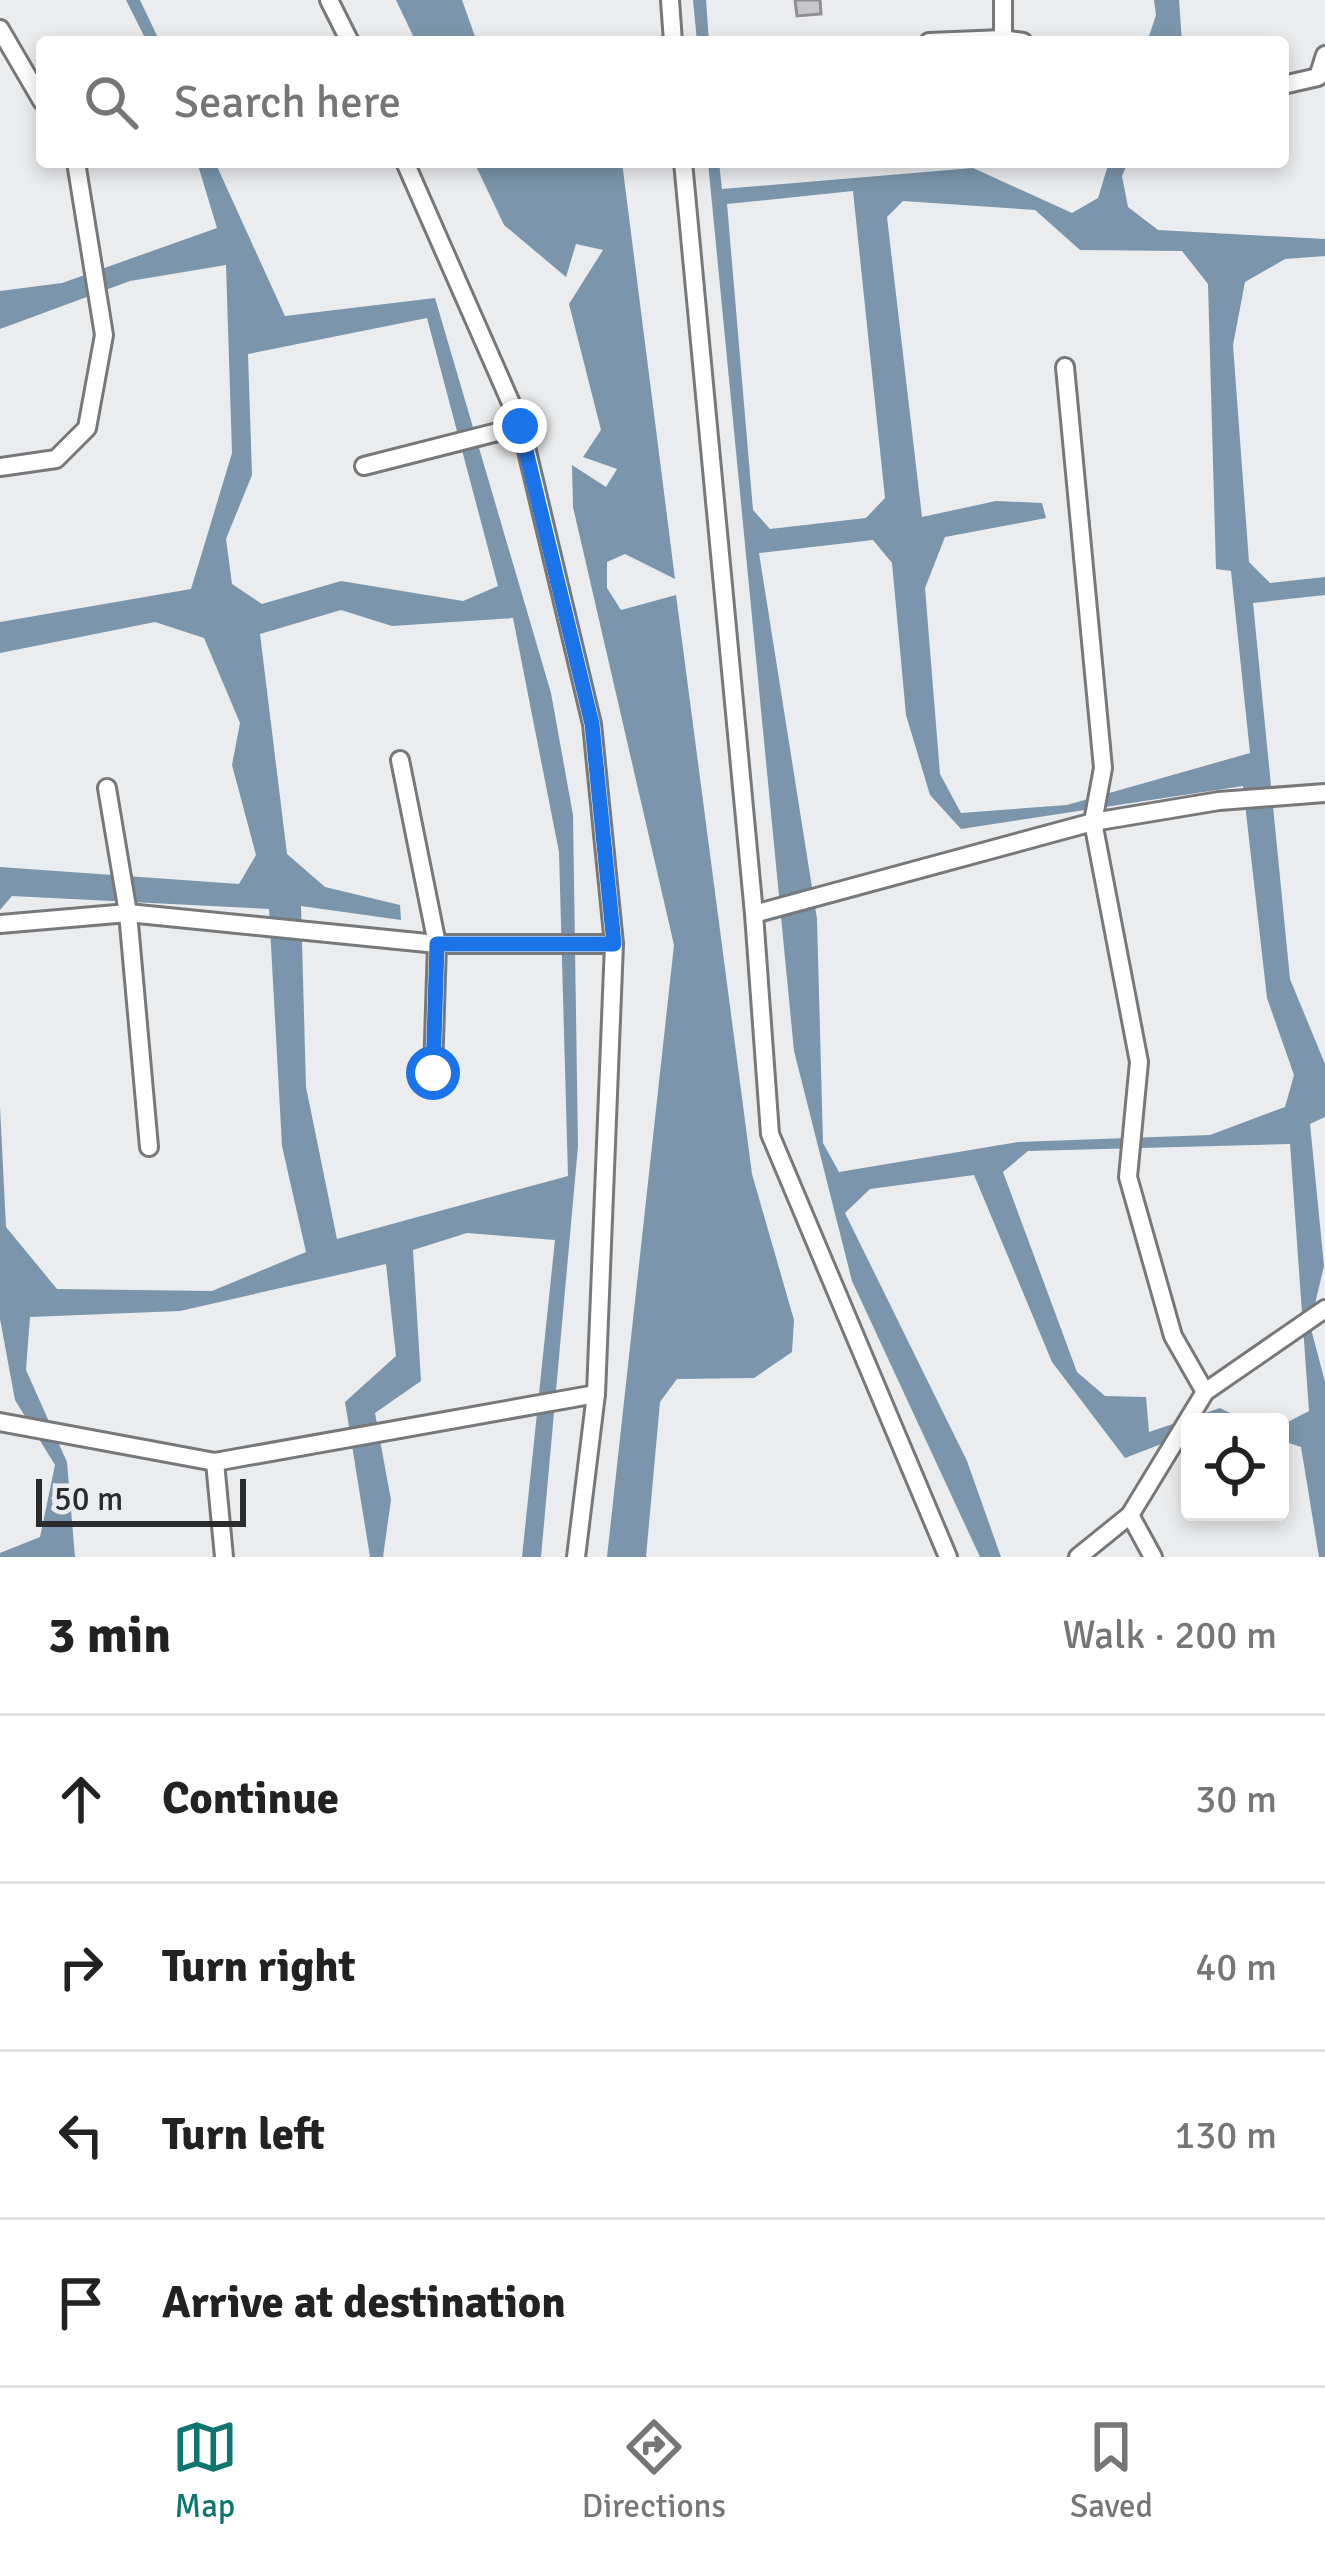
<!DOCTYPE html>
<meta charset="utf-8">
<style>
body{margin:0;font-family:Signika,sans-serif;background:#f6f6f6;color:#222}
.controls{position:absolute;right:36px;bottom:36px;display:grid;overflow:hidden;border-radius:12px;box-shadow:0 6px 18px #0003}
.controls button{width:108px;height:108px;display:grid;place-items:center;padding:0;border:0;border-bottom:3px solid #e0e0e0;background:#fff;color:#222;font:60px sans-serif}
.scale{position:absolute;left:36px;bottom:30px;width:210px;box-sizing:border-box;padding-left:12px;border:6px solid #2a2b2c;border-top:0;font-size:33px;line-height:42px;white-space:nowrap;color:#2a2b2c;-webkit-text-stroke:9px #ebecee;paint-order:stroke}
.stop{position:absolute;width:36px;height:36px;margin:-27px;border:9px solid #1a73e8;border-radius:50%;background:#fff}
.stop.end{background:#1a73e8;border-color:#fff;box-shadow:0 3px 12px #0008}
.list{margin:0;padding:0;list-style:none}
h2{display:flex;justify-content:space-between;align-items:center;height:156px;margin:0;padding:0 48px;font-size:51px}
h2 small{font-size:39px;font-weight:400;color:#767676}
.list li{display:grid;grid-template-columns:78px 1fr auto;gap:36px;align-items:center;box-sizing:border-box;height:168px;padding:0 48px;border-top:3px solid #e0e0e0}
.list b{display:block;font-size:45px;white-space:nowrap}
.list em{font-size:39px;font-style:normal;color:#767676}
.icon{flex:none;width:66px;height:66px;fill:none;stroke:currentColor;stroke-width:2;stroke-linecap:round;stroke-linejoin:round}
.map{position:relative;flex:none;width:1325px;height:1557px;overflow:hidden}
.search{position:absolute;background:#fff;box-shadow:0 6px 18px #0003;left:36px;right:36px;top:36px;height:132px;display:flex;align-items:center;gap:30px;box-sizing:border-box;padding:0 42px;border-radius:12px;color:#767676;font-size:45px}
.sheet{height:828px;background:#fff}
nav{display:flex;justify-content:space-around;align-items:center;box-sizing:border-box;height:168px;border-top:3px solid #e0e0e0;background:#fff;font-size:33px;color:#767676}
nav a{display:grid;justify-items:center;gap:6px}
nav .on{color:#0f766e}
.map>svg:first-child{display:block}
</style>
<div class="map">
<svg width="1325" height="1557" viewBox="0 0 1325 1557">
<rect width="100%" height="100%" fill="#ebecee"/>
<g fill="#7b96ac" fill-rule="evenodd">
<path d="M 126,0 L 140,0 L 160,42 L 147,42 Z"/>
<path d="M 396,0 L 462,0 L 477,42 L 416,42 Z"/>
<path d="M 693,0 L 706,0 L 709,42 L 697,42 Z"/>
<path d="M 1154,0 L 1179,0 L 1182,42 L 1147,42 L 1156,15 Z"/>
<path d="M 197,162 L 215,162 L 285,316 L 435,298 L 551,693 L 573,815 L 578,1146 L 541,1557 L 522,1557 L 555,1240 L 467,1233 L 413,1250 L 421,1381 L 375,1413 L 391,1500 L 383,1557 L 370,1557 L 345,1402 L 396,1356 L 386,1264 L 180,1311 L 30,1317 L 26,1370 L 67,1462 L 75,1557 L 0,1557 L 0,1553 L 40,1537 L 55,1465 L 15,1400 L 0,1319 L 0,1107 L 6,1227 L 57,1289 L 212,1291 L 306,1252 L 282,1146 L 269,909 L 12,896 L 0,910 L 0,867 L 239,884 L 256,855 L 232,765 L 240,723 L 204,638 L 155,622 L 0,653 L 0,622 L 191,589 L 232,453 L 226,265 L 130,281 L 0,329 L 0,291 L 62,283 L 217,228 ZM 427,318 L 498,586 L 463,601 L 341,581 L 262,604 L 232,584 L 226,539 L 252,475 L 248,354 ZM 341,610 L 392,626 L 513,618 L 559,852 L 568,1176 L 337,1239 L 306,1087 L 301,906 L 401,920 L 400,905 L 325,887 L 287,854 L 260,634 Z"/>
<path d="M 474,162 L 622,162 L 675,579 L 625,554 L 607,562 L 607,588 L 621,610 L 676,595 L 752,1174 L 794,1320 L 792,1352 L 754,1378 L 677,1379 L 660,1402 L 646,1557 L 607,1557 L 674,945 L 573,507 L 572,465 L 606,487 L 617,469 L 583,457 L 601,430 L 569,304 L 603,250 L 576,244 L 566,277 L 504,225 Z"/>
<path d="M 708,162 L 719,162 L 722,189 L 973,168 L 1072,213 L 1098,198 L 1109,162 L 1128,162 L 1122,176 L 1128,207 L 1158,230 L 1325,239 L 1325,256 L 1285,259 L 1245,282 L 1233,345 L 1249,562 L 1270,583 L 1325,577 L 1325,595 L 1253,603 L 1290,979 L 1325,1064 L 1325,1117 L 1310,1124 L 1324,1266 L 1310,1325 L 1325,1382 L 1325,1557 L 1319,1557 L 1301,1447 L 1280,1440 L 1280,1426 L 1309,1411 L 1290,1144 L 1028,1151 L 1003,1172 L 1077,1372 L 1105,1396 L 1146,1397 L 1149,1432 L 1220,1408 L 1248,1422 L 1190,1422 L 1190,1433 L 1125,1458 L 1052,1362 L 974,1175 L 870,1189 L 845,1213 L 967,1461 L 1001,1557 L 980,1557 L 852,1281 L 794,1051 ZM 853,191 L 885,498 L 866,518 L 770,529 L 753,510 L 727,204 ZM 903,201 L 1035,210 L 1080,250 L 1182,251 L 1208,284 L 1216,569 L 1231,571 L 1250,753 L 1067,805 L 961,813 L 940,774 L 925,588 L 945,537 L 1046,518 L 1042,503 L 996,501 L 922,517 L 887,217 ZM 873,540 L 892,563 L 906,715 L 930,795 L 961,829 L 1243,786 L 1267,998 L 1294,1075 L 1285,1107 L 1210,1135 L 1018,1142 L 839,1172 L 823,1143 L 817,919 L 759,553 Z"/>
</g>
<path fill="#c7c6c9" stroke="#8f8e91" stroke-width="3" d="M 795,0 L 820,0 L 821,14 L 797,16 Z"/>
<g fill="none" stroke-linecap="round" stroke-linejoin="round">
<g stroke="#77787a" stroke-width="22">
<g id="lane">
<path d="M 329,0 L 350,42"/>
<path d="M 670,0 L 673,42"/>
<path d="M 1003,0 L 1003,39"/>
<path d="M 0,29 L 42,101"/>
<path d="M 929,42 L 1003,39 L 1023,42"/>
<path d="M 1283,85 L 1318,77 L 1325,55"/>
<path d="M 405,162 L 521,426 L 592,724 L 614,944 L 596,1394 L 576,1557"/>
<path d="M 683,162 L 754,914 L 770,1134 L 948,1557"/>
<path d="M 1065,367 L 1103,768 L 1093,822 L 1139,1062 L 1128,1177 L 1173,1336 L 1205,1392"/>
<path d="M 364,466 L 521,426"/>
<path d="M 0,467 L 56,459 L 87,428 L 104,335 L 76,162"/>
<path d="M 400,760 L 437,944 L 433,1073"/>
<path d="M 107,788 L 128,913 L 149,1147"/>
<path d="M 754,914 L 1093,822 L 1219,801 L 1325,793"/>
<path d="M 0,924 L 128,913 L 437,944 L 614,944"/>
<path d="M 0,1422 L 215,1462 L 596,1394"/>
<path d="M 215,1462 L 224,1557"/>
<path d="M 1130,1515 L 1153,1557"/>
<path d="M 1078,1557 L 1130,1515 L 1205,1392 L 1325,1309"/>
</g>
</g>
<use href="#lane" stroke="#fff" stroke-width="16"/>
</g>
<g fill="none" stroke-linecap="round" stroke-linejoin="round">
<path stroke="#1a73e8" stroke-width="15" d="M 433,1073 L 437,944 L 614,944 L 592,724 L 520,426"/>
</g>
</svg>
<div class="controls">
<button><svg class="icon" aria-label="locate" viewBox="0 0 24 24"><circle cx="12" cy="12" r="6"/><path d="M12 2v4M12 18v4M2 12h4M18 12h4"/></svg></button>
</div>
<div class="scale">50 m</div>
<div class="stop" style="left:433px;top:1073px"></div>
<div class="stop end" style="left:520px;top:426px"></div>
<div class="search"><svg class="icon" aria-label="search" viewBox="0 0 24 24"><circle cx="10" cy="10" r="6"/><path d="M15 15l6 6"/></svg>Search here</div>
</div>
<section class="sheet">
<h2>3 min<small>Walk · 200 m</small></h2>
<ul class="list">
<li><svg class="icon" aria-label="ahead" viewBox="0 0 24 24"><path d="M12 20V5M6 11l6-6 6 6"/></svg><div><b>Continue</b></div><em>30 m</em></li>
<li><svg class="icon" aria-label="right" viewBox="0 0 24 24"><path d="M7 20v-9h11M14 6l5 5-5 5"/></svg><div><b>Turn right</b></div><em>40 m</em></li>
<li><svg class="icon" aria-label="left" viewBox="0 0 24 24"><path d="M17 20v-9H6M10 6l-5 5 5 5"/></svg><div><b>Turn left</b></div><em>130 m</em></li>
<li><svg class="icon" aria-label="arrive" viewBox="0 0 24 24"><path d="M6 21V4h12l-3 4 3 4H6"/></svg><div><b>Arrive at destination</b></div></li>
</ul>
</section>
<nav>
<a class="on"><svg class="icon" aria-label="map" viewBox="0 0 24 24"><path d="M3 6l6-2 6 2 6-2v14l-6 2-6-2-6 2zM9 4v14M15 6v14"/></svg>Map</a>
<a><svg class="icon" aria-label="directions" viewBox="0 0 24 24"><path d="M12 3l9 9-9 9-9-9zM9 14v-3h6M13 9l2 2-2 2"/></svg>Directions</a>
<a><svg class="icon" aria-label="saved" viewBox="0 0 24 24"><path d="M7 4h10v16l-5-4-5 4z"/></svg>Saved</a>
</nav>
